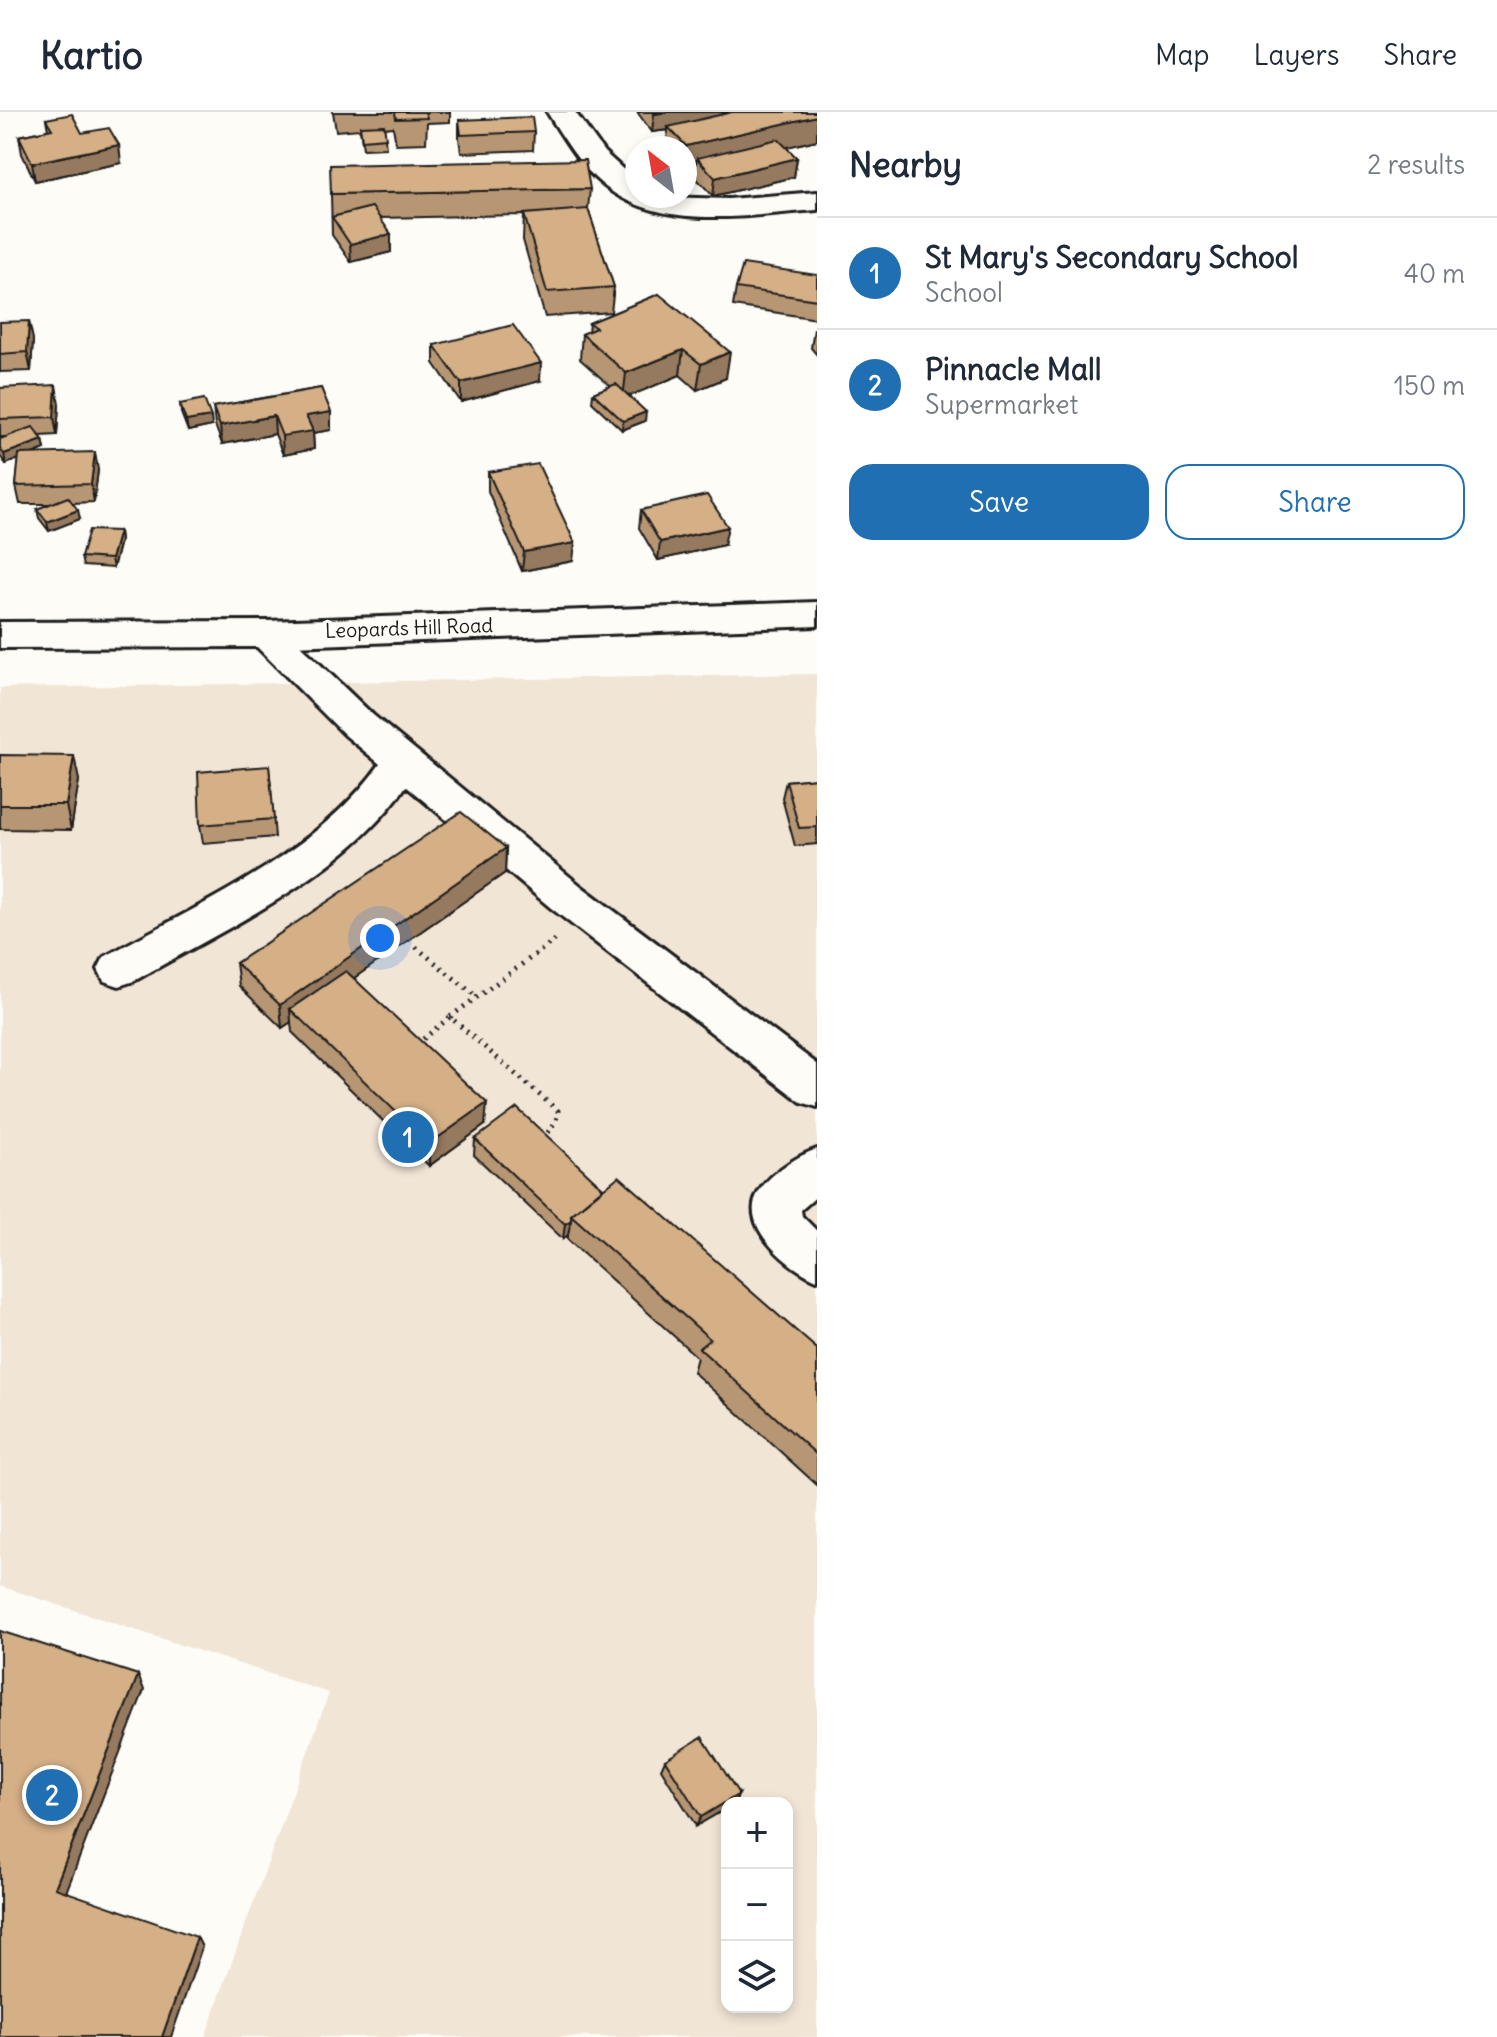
<!DOCTYPE html>
<meta charset="utf-8">
<style>
body{margin:0;font-family:Delius,sans-serif;background:#f2f2f3;color:#1f2937}
.controls{position:absolute;right:24px;bottom:24px;display:grid;overflow:hidden;border-radius:16px;box-shadow:0 4px 12px #0003}
.controls button{width:72px;height:72px;display:grid;place-items:center;padding:0;border:0;border-bottom:2px solid #e0e1e3;background:#fff;color:#1f2937;font:40px sans-serif}
.compass{position:absolute;left:625px;top:24px;width:72px;height:72px;border-radius:50%;background:#fff;box-shadow:0 4px 12px #0003;rotate:329deg}
.you{position:absolute;left:380px;top:826px;width:28px;height:28px;margin:-20px;border:6px solid #fff;border-radius:50%;background:#1a73e8;box-shadow:0 0 0 12px #1a73e833}
.badge{display:grid;place-items:center;width:52px;height:52px;border-radius:50%;background:#1f6fb2;color:#fff;font-size:26px;font-weight:700}
.pin{position:absolute;translate:-50% -50%;border:4px solid #fff;box-shadow:0 2px 8px #0006}
.list{margin:0;padding:0;list-style:none}
h2{display:flex;justify-content:space-between;align-items:center;height:104px;margin:0;padding:0 32px;font-size:34px}
h2 small{font-size:26px;font-weight:400;color:#747a83}
.list li{display:grid;grid-template-columns:52px 1fr auto;gap:24px;align-items:center;box-sizing:border-box;height:112px;padding:0 32px;border-top:2px solid #e0e1e3}
.list b{display:block;font-size:30px;white-space:nowrap}
.list p{margin:0;font-size:26px;white-space:nowrap;color:#747a83}
.list em{font-size:26px;font-style:normal;color:#747a83}
.actions{display:flex;gap:16px;padding:24px 32px}
.actions a{flex:1;padding:18px 0;border:2px solid #1f6fb2;border-radius:24px;text-align:center;font-size:28px;color:#1f6fb2}
.actions .main{background:#1f6fb2;color:#fff}
.icon{flex:none;width:44px;height:44px;fill:none;stroke:currentColor;stroke-width:2;stroke-linecap:round;stroke-linejoin:round}
.map{position:relative;flex:none;width:817px;height:1925px;overflow:hidden}
header{display:flex;align-items:center;gap:48px;box-sizing:border-box;height:112px;padding:0 40px;background:#fff;border-bottom:2px solid #e0e1e3}
header strong{font-size:38px}
nav{display:flex;gap:44px;margin-inline-start:auto;font-size:28px}
main{display:flex}
aside{flex:1;background:#fff}
.map>svg:first-child{display:block}
</style>
<header>
<strong>Kartio</strong>
<nav><a>Map</a><a>Layers</a><a>Share</a></nav>
</header>
<main>
<div class="map">
<svg width="817" height="1925" viewBox="0 0 817 1925">
<rect width="100%" height="100%" fill="#fdfcf7"/>
<filter id="ink" filterUnits="userSpaceOnUse"><feTurbulence type="fractalNoise" baseFrequency=".0125" numOctaves="2"/><feDisplacementMap in="SourceGraphic" scale="16" xChannelSelector="R" yChannelSelector="G"/><feConvolveMatrix kernelMatrix="1 2 1 2 8 2 1 2 1" color-interpolation-filters="sRGB"/></filter>
<g filter="url(#ink)">
<path fill="#f1e5d5" fill-rule="evenodd" d="M 817,562 L 817,1925 L 205,1925 L 329,1581 L 0,1474 L 0,576 ZM 727,1691 L 787,1691 L 787,1895 L 727,1895 Z"/>
<g fill="none" stroke-linecap="round" stroke-linejoin="round">
<g stroke="#1c1c1c" stroke-width="6">
<g id="minor">
<path d="M 547,0 L 575,0 L 604,40 L 637,70 L 637,84 L 728,87 L 817,80 L 817,98 C 749,103 660,120 603,73 C 579,53 563,25 547,0 Z"/>
<path d="M 266,509 L 279,513 L 373,603 L 581,774 L 817,952 L 817,995 L 801,990 L 551,796 L 406,674 C 345,763 226,816 134,869 L 119,874 L 104,869 L 98,857 L 104,845 C 200,792 315,743 380,652 L 345,623 L 253,531 L 248,522 L 253,513 Z"/>
<path d="M 817,1037 L 817,1084 L 801,1098 L 802,1104 L 817,1119 L 817,1168 C 792,1158 745,1120 755,1088 C 762,1066 796,1044 817,1037 Z"/>
</g>
</g>
<g stroke="#1c1c1c" stroke-width="6">
<path id="major" d="M 817,490 L 817,514 L 266,535 L 0,536 L 0,510 L 266,509 Z"/>
</g>
<g stroke="#1c1c1c" stroke-width="5" stroke-dasharray="2 6" stroke-linecap="butt">
<path d="M 416,835 L 477,885"/>
<path d="M 417,932 L 450,905"/>
<path d="M 543,1027 L 556,1009 L 558,999 L 450,905 L 559,825"/>
</g>
<use href="#minor" fill="#fdfcf7" fill-rule="evenodd"/>
<use href="#major" fill="#fdfcf7" fill-rule="evenodd"/>
</g>
<g fill="#b79673" stroke="#1c1c1c" stroke-width="2">
<path d="M 333,0 L 450,0 L 450,10 L 427,11 L 426,31 L 396,32 L 393,15 L 384,16 L 386,36 L 363,37 L 360,17 L 336,19 Z"/>
<path d="M 637,0 L 817,0 L 817,28 L 786,35 L 797,46 L 794,65 L 713,84 L 694,64 L 695,57 L 685,59 L 685,36 L 666,36 L 668,18 L 652,20 Z"/>
<path d="M 46,7 L 82,21 L 121,51 L 35,69 L 22,42 L 19,24 L 48,18 Z"/>
<path d="M 459,8 L 534,20 L 533,38 L 461,41 L 459,26 Z"/>
<path d="M 590,77 L 588,97 L 614,175 L 611,200 L 545,205 L 523,128 L 524,103 L 380,106 L 391,140 L 351,150 L 332,123 L 331,82 Z"/>
<path d="M 817,163 L 817,207 L 733,194 L 736,176 Z"/>
<path d="M 659,182 L 726,266 L 697,278 L 680,263 L 629,284 L 645,309 L 622,318 L 592,290 L 593,281 L 610,274 L 580,247 L 582,222 L 588,220 L 589,211 Z"/>
<path d="M 0,210 L 33,227 L 31,259 L 0,260 Z"/>
<path d="M 814,217 L 817,217 L 817,243 L 811,236 Z"/>
<path d="M 434,233 L 540,269 L 461,290 L 434,251 Z"/>
<path d="M 0,276 L 59,292 L 57,323 L 40,324 L 43,328 L 45,337 L 33,342 L 98,358 L 94,390 L 73,391 L 80,407 L 49,419 L 39,406 L 37,397 L 50,392 L 20,392 L 16,374 L 19,347 L 6,352 L 0,344 L 0,327 L 6,325 L 0,325 Z"/>
<path d="M 321,276 L 331,318 L 313,321 L 314,337 L 283,343 L 275,322 L 222,332 L 215,313 L 213,295 Z"/>
<path d="M 180,292 L 212,314 L 188,319 L 181,301 Z"/>
<path d="M 488,360 L 573,449 L 522,459 L 488,379 Z"/>
<path d="M 641,398 L 724,433 L 658,448 L 639,416 Z"/>
<path d="M 119,419 L 120,429 L 113,456 L 83,454 L 81,445 Z"/>
<path d="M 0,643 L 79,668 L 71,718 L 0,717 Z"/>
<path d="M 269,654 L 275,725 L 203,731 L 200,713 Z"/>
<path d="M 817,666 L 817,732 L 795,734 L 782,686 L 786,669 Z"/>
<path d="M 506,736 L 505,761 L 354,866 L 485,1013 L 429,1054 L 292,920 L 291,910 L 282,916 L 239,874 L 236,851 Z"/>
<path d="M 475,1027 L 603,1076 L 817,1237 L 817,1373 L 693,1260 L 697,1245 L 568,1128 L 568,1123 L 563,1127 L 474,1043 Z"/>
<path d="M 665,1648 L 739,1682 L 734,1691 L 727,1691 L 727,1696 L 696,1714 L 661,1657 Z"/>
</g>
<g fill="#957a5e" stroke="#1c1c1c" stroke-width="2">
<path d="M 668,0 L 770,0 L 668,15 L 668,18 L 652,20 L 654,2 Z"/>
<path d="M 817,4 L 817,28 L 704,55 L 697,46 L 695,57 L 685,59 L 686,34 Z"/>
<path d="M 119,33 L 121,51 L 35,69 L 32,51 Z"/>
<path d="M 797,46 L 794,65 L 713,84 L 715,66 Z"/>
<path d="M 391,122 L 391,140 L 351,150 L 350,132 Z"/>
<path d="M 29,209 L 33,227 L 31,259 L 27,240 Z"/>
<path d="M 683,238 L 680,263 L 623,287 L 626,261 Z"/>
<path d="M 730,240 L 726,266 L 697,278 L 701,252 Z"/>
<path d="M 541,251 L 540,269 L 461,290 L 461,271 Z"/>
<path d="M 56,273 L 59,292 L 57,323 L 54,305 Z"/>
<path d="M 331,300 L 331,318 L 313,321 L 314,337 L 283,343 L 282,324 L 306,304 Z"/>
<path d="M 646,300 L 645,309 L 622,318 L 623,309 Z"/>
<path d="M 274,304 L 275,322 L 222,332 L 220,314 Z"/>
<path d="M 211,305 L 212,314 L 188,319 L 186,309 Z"/>
<path d="M 43,328 L 45,337 L 6,352 L 4,342 Z"/>
<path d="M 95,340 L 98,358 L 94,390 L 91,372 Z"/>
<path d="M 78,398 L 80,407 L 49,419 L 47,410 Z"/>
<path d="M 728,415 L 724,433 L 658,448 L 660,430 Z"/>
<path d="M 119,419 L 120,429 L 113,456 L 111,447 Z"/>
<path d="M 575,431 L 573,449 L 522,459 L 524,440 Z"/>
<path d="M 74,644 L 79,668 L 71,718 L 66,693 Z"/>
<path d="M 506,736 L 505,761 L 298,905 L 290,897 L 291,910 L 282,916 L 280,893 Z"/>
<path d="M 487,991 L 485,1013 L 429,1054 L 429,1032 Z"/>
<path d="M 571,1108 L 568,1123 L 563,1127 L 565,1112 Z"/>
<path d="M 138,1563 L 144,1578 L 63,1788 L 55,1776 Z"/>
<path d="M 739,1682 L 734,1691 L 727,1691 L 727,1696 L 696,1714 L 701,1705 Z"/>
<path d="M 197,1825 L 202,1835 L 171,1925 L 162,1925 Z"/>
</g>
<g fill="#d5af86" stroke="#1c1c1c" stroke-width="2">
<path d="M 395,0 L 425,0 L 427,6 L 396,7 Z"/>
<path d="M 652,0 L 668,0 L 654,2 Z"/>
<path d="M 732,0 L 817,0 L 817,4 L 686,34 L 668,15 Z"/>
<path d="M 72,2 L 82,21 L 109,16 L 119,33 L 32,51 L 19,24 L 52,17 L 46,7 Z"/>
<path d="M 532,5 L 534,20 L 461,23 L 459,8 Z"/>
<path d="M 384,13 L 386,26 L 362,28 L 360,14 Z"/>
<path d="M 778,27 L 797,46 L 715,66 L 697,46 Z"/>
<path d="M 585,48 L 590,77 L 331,82 L 330,53 Z"/>
<path d="M 372,95 L 391,122 L 350,132 L 332,105 Z"/>
<path d="M 588,97 L 614,175 L 547,180 L 524,102 Z"/>
<path d="M 743,152 L 817,163 L 817,188 L 736,176 Z"/>
<path d="M 659,182 L 730,240 L 701,252 L 683,238 L 626,261 L 582,222 L 596,216 L 589,211 Z"/>
<path d="M 29,209 L 27,240 L 0,242 L 0,210 Z"/>
<path d="M 513,213 L 541,251 L 461,271 L 434,233 Z"/>
<path d="M 616,272 L 646,300 L 623,309 L 593,281 Z"/>
<path d="M 56,273 L 54,305 L 0,307 L 0,276 Z"/>
<path d="M 321,276 L 331,300 L 306,304 L 313,319 L 282,324 L 274,304 L 220,314 L 213,295 Z"/>
<path d="M 204,287 L 211,305 L 186,309 L 180,292 Z"/>
<path d="M 33,315 L 43,328 L 4,342 L 0,337 L 0,327 Z"/>
<path d="M 95,340 L 91,372 L 16,374 L 19,342 Z"/>
<path d="M 538,352 L 575,431 L 524,440 L 488,360 Z"/>
<path d="M 707,383 L 728,415 L 660,430 L 641,398 Z"/>
<path d="M 68,385 L 78,398 L 47,410 L 37,397 Z"/>
<path d="M 89,418 L 119,419 L 111,447 L 81,445 Z"/>
<path d="M 0,643 L 74,644 L 66,693 L 0,693 Z"/>
<path d="M 269,654 L 274,707 L 200,713 L 198,660 Z"/>
<path d="M 817,666 L 817,715 L 799,716 L 786,669 Z"/>
<path d="M 461,700 L 506,736 L 280,893 L 236,851 Z"/>
<path d="M 346,859 L 487,991 L 429,1032 L 290,897 Z"/>
<path d="M 517,996 L 603,1076 L 571,1103 L 571,1108 L 565,1112 L 475,1027 Z"/>
<path d="M 619,1064 L 817,1237 L 817,1343 L 699,1236 L 710,1227 L 571,1103 Z"/>
<path d="M 0,1519 L 138,1563 L 55,1776 L 197,1825 L 162,1925 L 0,1925 Z"/>
<path d="M 702,1625 L 739,1682 L 701,1705 L 665,1648 Z"/>
</g>
</g>
<g text-anchor="middle" stroke-width="6" stroke-linejoin="round" paint-order="stroke">
<g font-size="20" fill="#1c1c1c" stroke="#fdfcf7">
<text transform="translate(409 516) rotate(-2)" y="7">Leopards Hill Road</text>
</g>
</g>
</svg>
<div class="controls">
<button>+</button>
<button>−</button>
<button><svg class="icon" aria-label="layers" viewBox="0 0 24 24"><path d="M12 4l9 5-9 5-9-5zM3 14l9 5 9-5"/></svg></button>
</div>
<svg class="compass" viewBox="-18 -18 36 36"><path d="M0-13l5 13h-10z" fill="#e53935"/><path d="M0 13l5-13h-10z" fill="#747a83"/></svg>
<div class="you"></div>
<div class="pin badge" style="left:408px;top:1025px">1</div>
<div class="pin badge" style="left:52px;top:1683px">2</div>
</div>
<aside>
<h2>Nearby<small>2 results</small></h2>
<ul class="list">
<li><span class="badge">1</span><div><b>St Mary's Secondary School</b><p>School</p></div><em>40 m</em></li>
<li><span class="badge">2</span><div><b>Pinnacle Mall</b><p>Supermarket</p></div><em>150 m</em></li>
</ul>
<div class="actions"><a class="main">Save</a><a>Share</a></div>
</aside>
</main>
